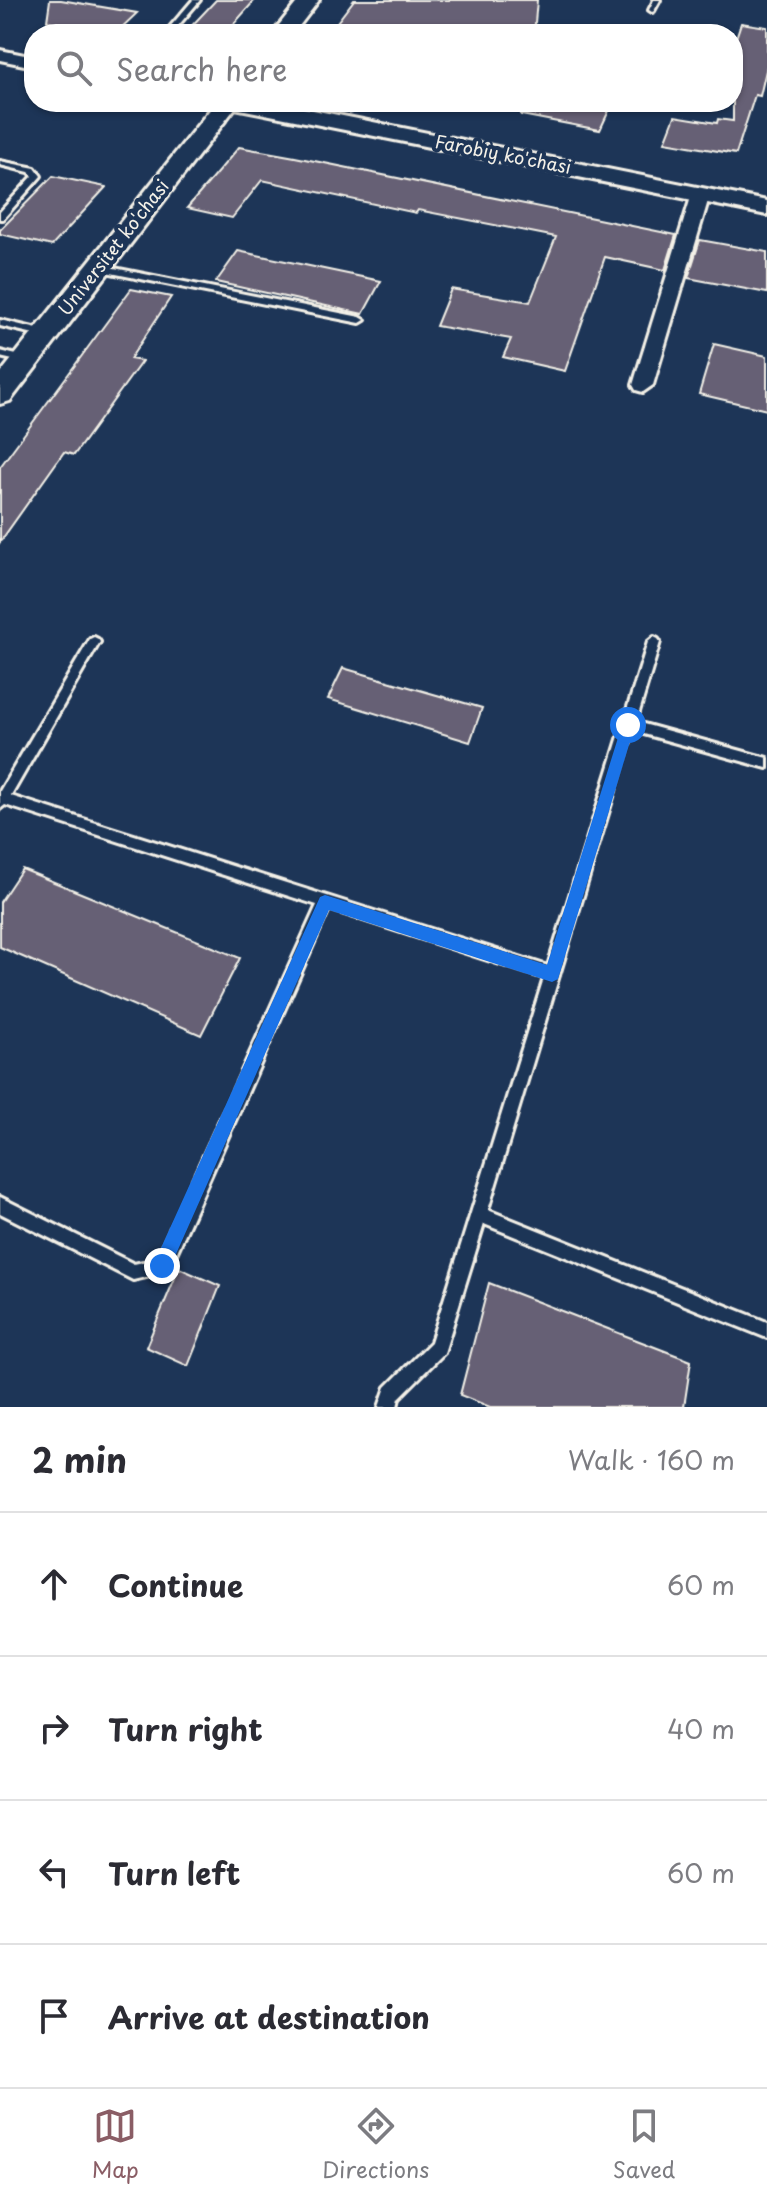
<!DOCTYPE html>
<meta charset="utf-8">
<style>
body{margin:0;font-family:"Playpen Sans",sans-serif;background:#f2f2f3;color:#2b2b33}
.stop{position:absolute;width:24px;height:24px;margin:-18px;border:6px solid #1a73e8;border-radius:50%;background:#fff}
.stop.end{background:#1a73e8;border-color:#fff;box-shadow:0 2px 8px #0008}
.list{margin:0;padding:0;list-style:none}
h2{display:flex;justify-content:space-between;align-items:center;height:104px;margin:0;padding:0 32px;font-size:34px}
h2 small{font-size:26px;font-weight:400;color:#7c7c81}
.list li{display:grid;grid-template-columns:52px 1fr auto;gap:24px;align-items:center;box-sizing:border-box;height:144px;padding:0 32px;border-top:2px solid #e1e1e2}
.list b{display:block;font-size:30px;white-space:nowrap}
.list em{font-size:26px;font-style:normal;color:#7c7c81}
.icon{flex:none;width:44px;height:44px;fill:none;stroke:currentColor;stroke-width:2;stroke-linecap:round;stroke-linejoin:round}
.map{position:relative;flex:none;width:767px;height:1407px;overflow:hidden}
.search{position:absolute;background:#fff;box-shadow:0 2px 6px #0004;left:24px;right:24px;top:24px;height:88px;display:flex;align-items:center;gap:20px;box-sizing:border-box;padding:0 28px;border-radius:32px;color:#7c7c81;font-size:30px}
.sheet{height:680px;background:#fff}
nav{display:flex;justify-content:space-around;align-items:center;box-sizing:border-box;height:112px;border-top:2px solid #e1e1e2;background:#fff;font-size:22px;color:#7c7c81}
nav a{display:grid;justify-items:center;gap:4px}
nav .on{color:#8a5d65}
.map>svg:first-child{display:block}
</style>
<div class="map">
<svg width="767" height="1407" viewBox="0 0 767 1407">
<rect width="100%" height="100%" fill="#1d3557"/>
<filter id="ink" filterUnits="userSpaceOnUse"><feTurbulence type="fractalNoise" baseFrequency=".0125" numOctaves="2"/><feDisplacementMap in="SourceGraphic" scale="16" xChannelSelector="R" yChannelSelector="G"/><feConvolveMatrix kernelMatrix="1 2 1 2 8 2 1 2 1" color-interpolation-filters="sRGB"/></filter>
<g filter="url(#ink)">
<g fill="#666175" stroke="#f4f1e8" stroke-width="2">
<path d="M 50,0 L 61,0 L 137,13 L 115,34 L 47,21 Z"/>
<path d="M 216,0 L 255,0 L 225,34 L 184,34 Z"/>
<path d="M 354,0 L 537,0 L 534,34 L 328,34 Z"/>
<path d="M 741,23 L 767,27 L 767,66 L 760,96 L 755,95 L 736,154 L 665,142 L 675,116 L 717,123 L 718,119 L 733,121 L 733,47 Z"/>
<path d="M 522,102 L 613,102 L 600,130 L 521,115 Z"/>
<path d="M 239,147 L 295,157 L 676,235 L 665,270 L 605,257 L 565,371 L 503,357 L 511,339 L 436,326 L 451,289 L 530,302 L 556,237 L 418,210 L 416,213 L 262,180 L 232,218 L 187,208 Z"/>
<path d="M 53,176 L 106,187 L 52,246 L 0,234 L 0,230 Z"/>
<path d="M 700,240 L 767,252 L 767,293 L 688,278 Z"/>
<path d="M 238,251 L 381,281 L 363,314 L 216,282 Z"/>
<path d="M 131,289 L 171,297 L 130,359 L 142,361 L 74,455 L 64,452 L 0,542 L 0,467 Z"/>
<path d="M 714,344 L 767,356 L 767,410 L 699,394 Z"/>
<path d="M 343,668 L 482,708 L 470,742 L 328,699 Z"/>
<path d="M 22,869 L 240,958 L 201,1035 L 0,947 L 0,902 Z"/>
<path d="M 179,1268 L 220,1286 L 188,1366 L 146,1347 Z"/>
<path d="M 489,1283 L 691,1361 L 684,1407 L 490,1407 L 460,1395 Z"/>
</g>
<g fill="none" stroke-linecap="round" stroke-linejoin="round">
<g stroke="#f4f1e8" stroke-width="6">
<g id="service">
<path d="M 193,0 L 200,0 L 171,34 L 164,34 Z"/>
<path d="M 654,0 L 660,0 L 654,11 L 652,12 L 649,10 Z"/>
<path d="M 63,28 L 68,29 L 63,34 L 56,34 Z"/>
<path d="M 0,161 L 35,168 L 41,176 L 3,219 L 0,219 L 0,212 L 33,176 L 29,172 L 0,165 Z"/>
<path d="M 99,265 L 360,317 L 365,320 L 360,323 L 96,270 L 95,268 Z"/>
<path d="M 0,320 L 50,332 L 52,334 L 47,337 L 0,326 Z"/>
<path d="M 0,351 L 29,358 L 31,360 L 26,363 L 0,357 Z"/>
<path d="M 94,637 L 98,639 L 100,642 L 98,645 L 11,796 L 548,966 L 648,642 L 654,637 L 658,639 L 660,642 L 636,722 L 767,758 L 767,768 L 633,731 L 488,1210 L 767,1322 L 767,1338 L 484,1224 L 444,1353 L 399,1398 L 397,1407 L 379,1407 L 386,1387 L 431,1342 L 544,978 L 329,909 L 168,1272 L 133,1280 L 0,1213 L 0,1197 L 134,1264 L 157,1259 L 317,905 L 5,805 L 0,809 L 0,791 L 90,639 Z"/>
</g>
</g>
<g stroke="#f4f1e8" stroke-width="6">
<g id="minor">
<path d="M 0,50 L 34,57 L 34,67 L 0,60 Z"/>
<path d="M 701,189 L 710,194 L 653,385 L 643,392 L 636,390 L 633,385 L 692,194 Z"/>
</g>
</g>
<g stroke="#f4f1e8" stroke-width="6">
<g id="secondary">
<path d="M 299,0 L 319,0 L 293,34 L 272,34 Z"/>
<path d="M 216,102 L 273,102 L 767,201 L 767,215 L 235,108 L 10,401 L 0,404 L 0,374 Z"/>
</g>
</g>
<use href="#service" fill="#1d3557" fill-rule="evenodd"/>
<use href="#minor" fill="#1d3557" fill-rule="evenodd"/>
<use href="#secondary" fill="#1d3557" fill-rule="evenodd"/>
</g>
</g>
<path fill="#1a73e8" d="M 628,719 L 635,725 L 558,979 L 552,982 L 329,910 L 168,1272 L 162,1274 L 156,1272 L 153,1266 L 156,1259 L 320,897 L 325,895 L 547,965 L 622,725 Z"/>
<g text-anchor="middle" stroke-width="8" stroke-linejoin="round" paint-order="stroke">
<g font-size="18" fill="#f4f1e8" stroke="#1d3557">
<text transform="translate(503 155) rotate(11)" y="6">Farobiy ko'chasi</text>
<text transform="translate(114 248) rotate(-52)" y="6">Universitet ko'chasi</text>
</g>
</g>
</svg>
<div class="stop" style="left:628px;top:725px"></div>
<div class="stop end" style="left:162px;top:1266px"></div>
<div class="search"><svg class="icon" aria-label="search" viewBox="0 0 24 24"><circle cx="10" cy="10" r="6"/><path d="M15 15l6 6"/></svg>Search here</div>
</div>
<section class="sheet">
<h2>2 min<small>Walk · 160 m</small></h2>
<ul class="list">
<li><svg class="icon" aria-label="ahead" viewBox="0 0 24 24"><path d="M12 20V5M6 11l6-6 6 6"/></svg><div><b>Continue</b></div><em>60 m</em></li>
<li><svg class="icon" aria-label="right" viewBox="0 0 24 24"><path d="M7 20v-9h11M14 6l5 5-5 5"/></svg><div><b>Turn right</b></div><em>40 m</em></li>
<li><svg class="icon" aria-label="left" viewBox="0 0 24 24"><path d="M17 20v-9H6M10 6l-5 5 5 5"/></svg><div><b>Turn left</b></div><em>60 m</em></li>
<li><svg class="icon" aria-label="arrive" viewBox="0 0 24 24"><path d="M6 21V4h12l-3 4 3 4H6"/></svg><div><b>Arrive at destination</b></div></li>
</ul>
</section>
<nav>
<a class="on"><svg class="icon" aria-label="map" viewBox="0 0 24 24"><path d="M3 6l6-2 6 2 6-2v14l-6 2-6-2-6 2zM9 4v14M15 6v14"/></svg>Map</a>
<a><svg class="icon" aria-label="directions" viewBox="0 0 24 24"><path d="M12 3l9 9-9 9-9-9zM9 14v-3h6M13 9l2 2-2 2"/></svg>Directions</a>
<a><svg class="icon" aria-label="saved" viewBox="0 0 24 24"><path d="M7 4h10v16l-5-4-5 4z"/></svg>Saved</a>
</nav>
